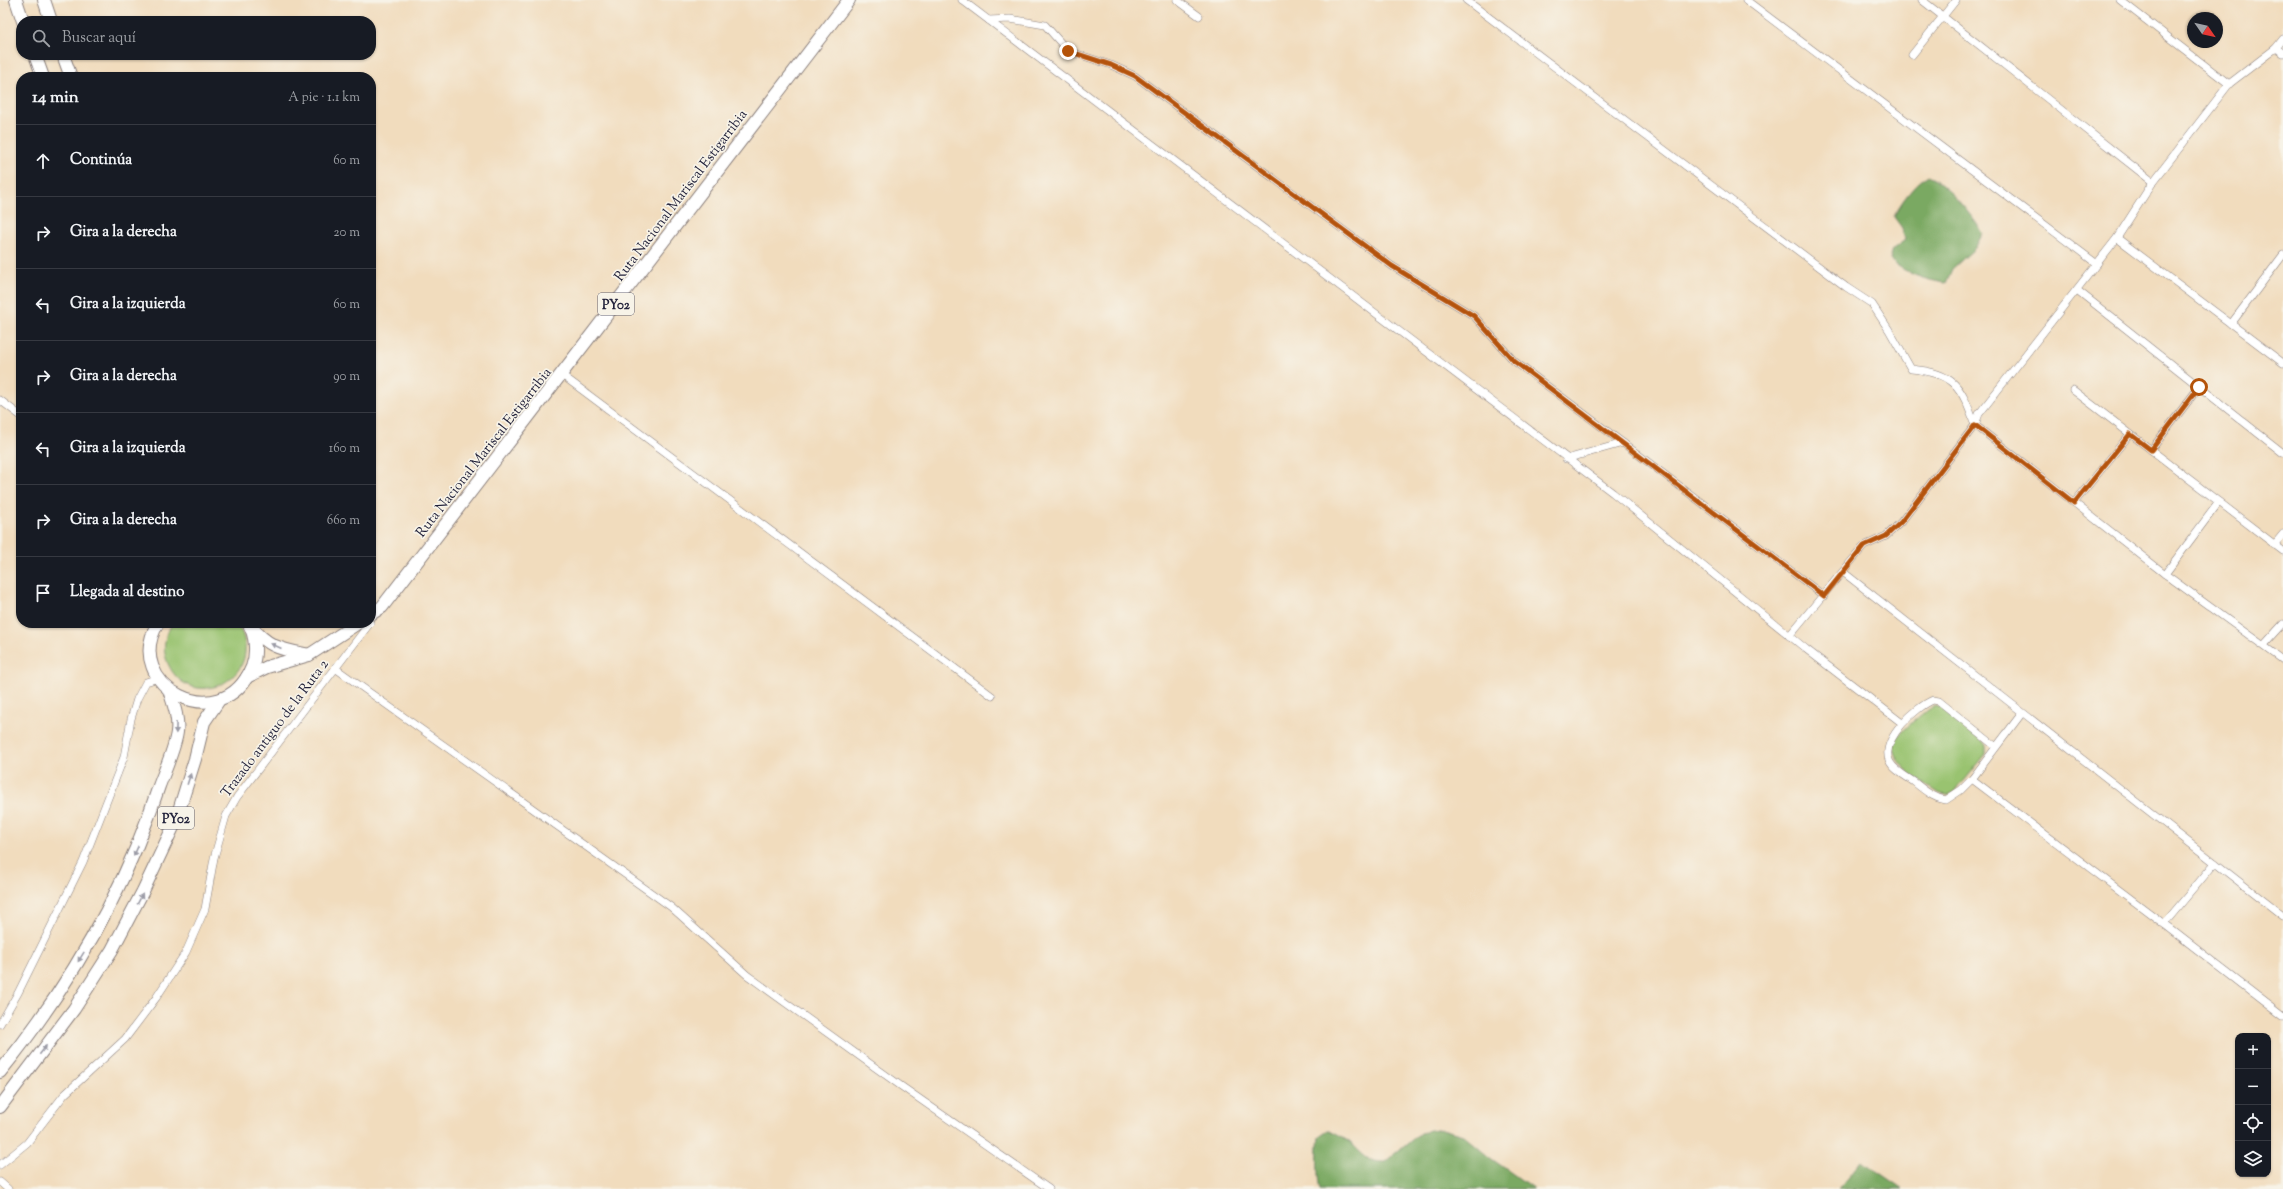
<!DOCTYPE html>
<html lang="es">
<meta charset="utf-8">
<style>
body{margin:0;font-family:"Sorts Mill Goudy",serif;background:#20242c;color:#f1f3f6}
.controls{position:absolute;right:12px;bottom:12px;display:grid;overflow:hidden;border-radius:8px;box-shadow:0 1px 3px #0004}
.controls button{width:36px;height:36px;display:grid;place-items:center;padding:0;border:0;border-bottom:1px solid #363941;background:#171b24;color:#f1f3f6;font:20px sans-serif}
.compass{position:absolute;left:2187px;top:12px;width:36px;height:36px;border-radius:50%;background:#171b24;box-shadow:0 1px 3px #0004;rotate:124deg}
.stop{position:absolute;width:12px;height:12px;margin:-9px;border:3px solid #b45309;border-radius:50%;background:#fff}
.stop.end{background:#b45309;border-color:#fff;box-shadow:0 1px 4px #0008}
.list{margin:0;padding:0;list-style:none}
h2{display:flex;justify-content:space-between;align-items:center;height:52px;margin:0;padding:0 16px;font-size:17px}
h2 small{font-size:13px;font-weight:400;color:#9ea1a6}
.list li{display:grid;grid-template-columns:26px 1fr auto;gap:12px;align-items:center;box-sizing:border-box;height:72px;padding:0 16px;border-top:1px solid #363941}
.list b{display:block;font-size:15px;white-space:nowrap}
.list em{font-size:13px;font-style:normal;color:#9ea1a6}
.icon{flex:none;width:22px;height:22px;fill:none;stroke:currentColor;stroke-width:2;stroke-linecap:round;stroke-linejoin:round}
.map{position:relative;flex:none;width:2283px;height:1189px;overflow:hidden}
.search{position:absolute;background:#171b24;box-shadow:0 1px 3px #0004;left:16px;top:16px;width:360px;height:44px;display:flex;align-items:center;gap:10px;box-sizing:border-box;padding:0 14px;border-radius:16px;color:#9ea1a6;font-size:15px}
.panel{position:absolute;background:#171b24;box-shadow:0 1px 3px #0004;left:16px;top:72px;width:360px;height:556px;border-radius:16px}
.map>svg:first-child{display:block}
</style>
<div class="map">
<svg width="2283" height="1189" viewBox="0 0 2283 1189">
<rect width="100%" height="100%" fill="#f7f3e8"/>
<filter id="ink" filterUnits="userSpaceOnUse"><feTurbulence type="fractalNoise" baseFrequency=".025" numOctaves="2"/><feDisplacementMap in="SourceGraphic" scale="8" xChannelSelector="R" yChannelSelector="G"/><feConvolveMatrix kernelMatrix="1 2 1 2 8 2 1 2 1" color-interpolation-filters="sRGB"/></filter>
<filter id="wash" filterUnits="userSpaceOnUse"><feTurbulence type="fractalNoise" baseFrequency=".012" numOctaves="4" result="noise"/><feDisplacementMap in="SourceGraphic" scale="16" xChannelSelector="R" yChannelSelector="G"/><feGaussianBlur stdDeviation="0.9" result="paint"/><feColorMatrix in="noise" values="0 0 0 0 0 0 0 0 0 0 0 0 0 0 0 0 0 1.4 0 .05"/><feComposite in="paint" operator="in"/></filter>
<g filter="url(#wash)">
<rect width="100%" height="100%" fill="#f1dcbd"/>
<g fill="#99c370" stroke="#5e7256">
<path d="M 173,623 L 237,623 C 272,678 185,719 166,658 C 162,646 166,632 173,623 Z"/>
<path d="M 1934,706 L 1940,707 L 1983,741 L 1986,746 L 1986,754 L 1955,792 L 1948,795 L 1940,794 C 1925,783 1887,764 1895,742 C 1898,733 1920,716 1928,709 Z"/>
</g>
<g fill="#7aa962" stroke="#4e664e">
<path d="M 1928,175 C 1951,190 1967,209 1983,233 L 1975,248 L 1952,269 L 1946,283 C 1924,280 1907,274 1890,260 L 1893,249 L 1905,240 L 1902,228 L 1894,217 C 1900,202 1915,184 1928,175 Z"/>
<path d="M 1442,1129 L 1463,1135 L 1489,1157 L 1534,1189 L 1320,1189 C 1317,1179 1317,1147 1319,1136 L 1328,1130 C 1335,1134 1342,1137 1348,1141 C 1364,1153 1363,1162 1386,1162 L 1420,1133 Z"/>
<path d="M 1862,1161 L 1903,1189 L 1839,1189 Z"/>
</g>
</g>
<g filter="url(#ink)">
<g fill="none" stroke-linecap="round" stroke-linejoin="round">
<g stroke="#8a7f7c" stroke-width="8">
<g id="minor">
<path d="M 962,0 L 1613,493 L 1806,649 L 1902,723"/>
<path d="M 1177,0 L 1199,16"/>
<path d="M 1466,0 L 1846,287 L 1872,304 L 1889,330 L 1911,369 C 1955,373 1961,386 1975,425 L 2165,574 L 2283,660"/>
<path d="M 1746,0 L 2097,264"/>
<path d="M 1922,0 L 2153,182"/>
<path d="M 2120,0 L 2229,84"/>
<path d="M 989,20 L 1010,19 L 1045,25 L 1068,51 L 1111,65 L 1135,76 L 1392,266 L 1474,316 L 1514,361 L 1623,443"/>
<path d="M 2276,48 L 2283,53"/>
<path d="M 1912,55 L 1956,0"/>
<path d="M 2117,238 L 2283,363"/>
<path d="M 2077,290 L 2283,453"/>
<path d="M 2231,324 L 2283,255"/>
<path d="M 562,375 L 992,696"/>
<path d="M 2073,390 L 2283,551"/>
<path d="M 0,400 L 21,416"/>
<path d="M 2151,450 L 2199,387"/>
<path d="M 1566,459 L 1623,443 L 1824,596"/>
<path d="M 2074,503 L 2130,434"/>
<path d="M 2274,545 L 2283,534"/>
<path d="M 1843,572 L 2283,916"/>
<path d="M 2165,574 L 2219,502"/>
<path d="M 1789,636 L 1864,546 L 1886,536 L 1901,522 L 1975,425 L 1979,414 L 2117,238 L 2153,182 L 2229,84 L 2276,48 L 2283,39"/>
<path d="M 2264,645 L 2283,624"/>
<path d="M 335,668 L 671,907 L 747,975 L 901,1086 L 1049,1189"/>
<path d="M 1995,746 L 1939,701 L 1933,700 C 1916,707 1881,739 1889,760 C 1892,769 1907,777 1914,782 C 1924,790 1933,798 1946,800 L 1961,790 L 1972,779 L 2022,713"/>
<path d="M 1972,779 L 2164,924 L 2283,1016"/>
<path d="M 2164,924 L 2215,863"/>
<path d="M 0,1024 L 18,993 L 83,862 L 124,757 L 131,719 L 137,699 L 146,682 L 158,678"/>
<path d="M 0,1165 L 27,1143 L 64,1095 L 125,1039 L 156,998 L 186,952 L 205,909 L 214,858 L 226,816 L 237,797 L 370,623"/>
<path d="M 0,1182 L 8,1189"/>
</g>
</g>
<g stroke="#8a7f7c" stroke-width="14">
<g id="primary">
<path d="M 371,614 L 382,607 L 849,0"/>
<path d="M 250,625 C 269,648 280,649 309,655"/>
<path d="M 247,677 L 267,667 L 309,655 L 358,623"/>
</g>
</g>
<g stroke="#8a7f7c" stroke-width="14">
<g id="trunk">
<path d="M 16,0 L 23,21"/>
<path d="M 44,0 L 51,21"/>
<path d="M 35,55 L 43,77"/>
<path d="M 63,55 L 71,77"/>
<path d="M 158,623 C 120,686 222,739 252,667 C 257,654 256,635 248,623"/>
<path d="M 0,1072 C 69,987 125,891 159,786 C 165,770 175,748 177,732 C 179,718 173,703 169,690"/>
<path d="M 0,1107 L 74,1009 L 112,950 L 143,891 L 175,823 L 195,759 L 204,722 L 219,700"/>
</g>
</g>
<use href="#minor" stroke="#fff" stroke-width="7"/>
<use href="#primary" stroke="#fff" stroke-width="12"/>
<use href="#trunk" stroke="#fff" stroke-width="12"/>
</g>
<defs><path id="oneway-solid" d="M-6-.8H1V-3.2L6.5 0L1 3.2V.8H-6Z"/></defs>
<g fill="#9c9ca7">
<use href="#oneway-solid" transform="translate(276 646) rotate(-156)"/>
<use href="#oneway-solid" transform="translate(176 728) rotate(91)"/>
<use href="#oneway-solid" transform="translate(189 779) rotate(-72)"/>
<use href="#oneway-solid" transform="translate(136 851) rotate(114)"/>
<use href="#oneway-solid" transform="translate(140 899) rotate(-62)"/>
<use href="#oneway-solid" transform="translate(81 957) rotate(122)"/>
<use href="#oneway-solid" transform="translate(43 1050) rotate(-53)"/>
</g>
</g>
<g fill="none" stroke-linecap="round" stroke-linejoin="round" filter="url(#ink)">
<path stroke="#b45309" stroke-width="5" d="M 1068,51 L 1111,65 L 1135,76 L 1392,266 L 1474,316 L 1514,361 L 1824,596 L 1864,546 L 1886,536 L 1901,522 L 1975,425 L 2074,503 L 2130,434 L 2151,450 L 2199,387"/>
</g>
<g text-anchor="middle" stroke-width="3.5" stroke-linejoin="round" paint-order="stroke">
<g fill="#f7f3e8" stroke="#62616f" stroke-width="1">
<rect x="598" y="293" width="36" height="22" rx="3"/>
<rect x="158" y="807" width="36" height="22" rx="3"/>
</g>
<g font-size="13" font-weight="bold" fill="#22223b">
<text x="616" y="309">PY02</text>
<text x="176" y="823">PY02</text>
</g>
<g font-size="14" fill="#22223b" stroke="#f7f3e8">
<text transform="translate(680 195) rotate(-53)" y="5">Ruta Nacional Mariscal Estigarribia</text>
<text transform="translate(483 452) rotate(-52)" y="5">Ruta Nacional Mariscal Estigarribia</text>
<text transform="translate(274 728) rotate(-53)" y="5">Trazado antiguo de la Ruta 2</text>
</g>
</g>
</svg>
<div class="controls">
<button>+</button>
<button>−</button>
<button><svg class="icon" aria-label="locate" viewBox="0 0 24 24"><circle cx="12" cy="12" r="6"/><path d="M12 2v4M12 18v4M2 12h4M18 12h4"/></svg></button>
<button><svg class="icon" aria-label="layers" viewBox="0 0 24 24"><path d="M12 4l9 5-9 5-9-5zM3 14l9 5 9-5"/></svg></button>
</div>
<svg class="compass" viewBox="-18 -18 36 36"><path d="M0-13l5 13h-10z" fill="#e53935"/><path d="M0 13l5-13h-10z" fill="#9ea1a6"/></svg>
<div class="stop" style="left:2199px;top:387px"></div>
<div class="stop end" style="left:1068px;top:51px"></div>
<div class="search"><svg class="icon" aria-label="search" viewBox="0 0 24 24"><circle cx="10" cy="10" r="6"/><path d="M15 15l6 6"/></svg>Buscar aquí</div>
<section class="panel">
<h2>14 min<small>A pie · 1.1 km</small></h2>
<ul class="list">
<li><svg class="icon" aria-label="ahead" viewBox="0 0 24 24"><path d="M12 20V5M6 11l6-6 6 6"/></svg><div><b>Continúa</b></div><em>60 m</em></li>
<li><svg class="icon" aria-label="right" viewBox="0 0 24 24"><path d="M7 20v-9h11M14 6l5 5-5 5"/></svg><div><b>Gira a la derecha</b></div><em>20 m</em></li>
<li><svg class="icon" aria-label="left" viewBox="0 0 24 24"><path d="M17 20v-9H6M10 6l-5 5 5 5"/></svg><div><b>Gira a la izquierda</b></div><em>60 m</em></li>
<li><svg class="icon" aria-label="right" viewBox="0 0 24 24"><path d="M7 20v-9h11M14 6l5 5-5 5"/></svg><div><b>Gira a la derecha</b></div><em>90 m</em></li>
<li><svg class="icon" aria-label="left" viewBox="0 0 24 24"><path d="M17 20v-9H6M10 6l-5 5 5 5"/></svg><div><b>Gira a la izquierda</b></div><em>160 m</em></li>
<li><svg class="icon" aria-label="right" viewBox="0 0 24 24"><path d="M7 20v-9h11M14 6l5 5-5 5"/></svg><div><b>Gira a la derecha</b></div><em>660 m</em></li>
<li><svg class="icon" aria-label="arrive" viewBox="0 0 24 24"><path d="M6 21V4h12l-3 4 3 4H6"/></svg><div><b>Llegada al destino</b></div></li>
</ul>
</section>
</div>
